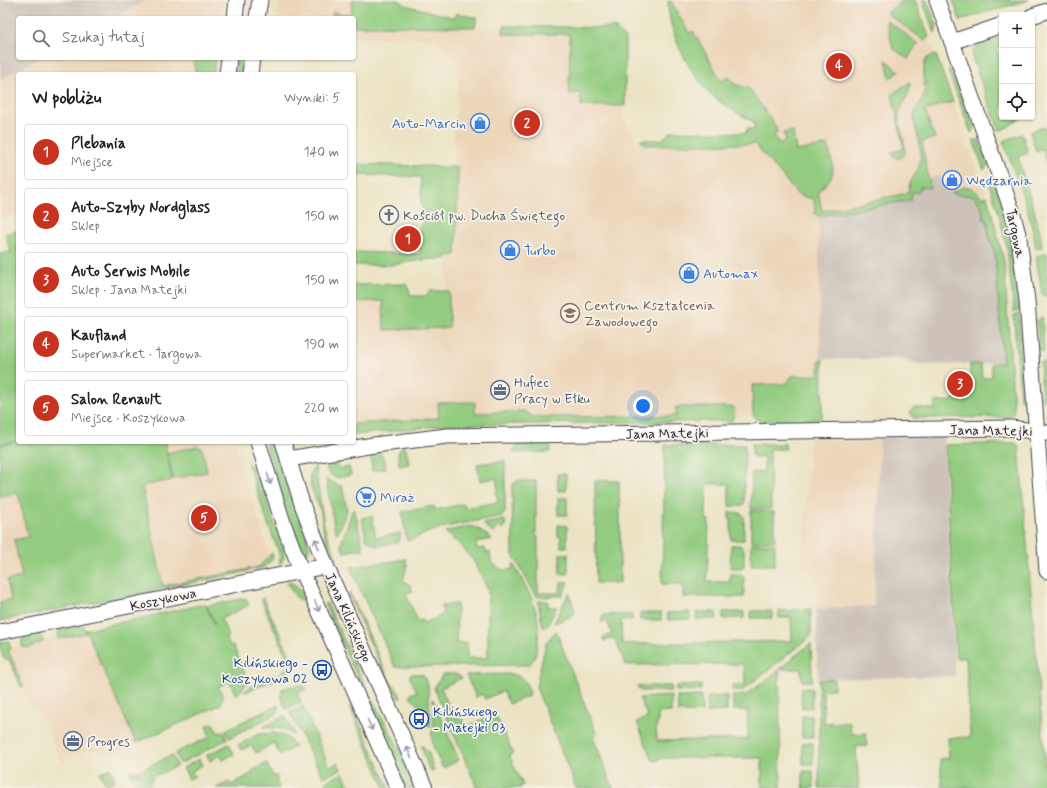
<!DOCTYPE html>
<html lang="pl">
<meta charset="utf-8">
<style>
body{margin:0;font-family:Mynerve,sans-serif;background:#f2f2f2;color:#202124}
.controls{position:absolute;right:12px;top:12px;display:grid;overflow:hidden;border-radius:4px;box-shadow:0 1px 3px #0004}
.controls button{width:36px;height:36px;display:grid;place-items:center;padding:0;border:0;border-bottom:1px solid #e0e0e0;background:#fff;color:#202124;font:20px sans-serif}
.you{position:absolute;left:643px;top:406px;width:14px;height:14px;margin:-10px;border:3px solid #fff;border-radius:50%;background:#1a73e8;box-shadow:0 0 0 6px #1a73e833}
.badge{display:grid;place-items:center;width:26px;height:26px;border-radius:50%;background:#c8321e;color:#fff;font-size:13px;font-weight:700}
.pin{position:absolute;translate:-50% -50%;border:2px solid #fff;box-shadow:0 1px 4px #0006}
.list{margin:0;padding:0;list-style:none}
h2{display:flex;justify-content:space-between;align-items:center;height:52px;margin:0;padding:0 16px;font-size:17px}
h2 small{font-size:13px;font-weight:400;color:#757577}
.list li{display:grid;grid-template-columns:26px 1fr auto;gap:12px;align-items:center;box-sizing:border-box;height:56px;margin:0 8px 8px;padding:0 8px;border:1px solid #e0e0e0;border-radius:4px}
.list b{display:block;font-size:15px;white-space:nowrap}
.list p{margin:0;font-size:13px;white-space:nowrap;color:#757577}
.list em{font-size:13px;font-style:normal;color:#757577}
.icon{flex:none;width:22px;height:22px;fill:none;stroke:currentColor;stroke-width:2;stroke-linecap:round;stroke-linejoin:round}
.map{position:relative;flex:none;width:1047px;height:788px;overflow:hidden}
.search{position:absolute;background:#fff;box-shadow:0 1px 3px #0004;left:16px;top:16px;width:340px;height:44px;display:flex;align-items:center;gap:10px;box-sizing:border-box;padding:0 14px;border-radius:4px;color:#757577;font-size:15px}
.panel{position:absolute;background:#fff;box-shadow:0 1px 3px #0004;left:16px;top:72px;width:340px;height:372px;border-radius:4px}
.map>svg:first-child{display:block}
</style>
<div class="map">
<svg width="1047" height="788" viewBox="0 0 1047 788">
<rect width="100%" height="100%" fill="#f7f3e8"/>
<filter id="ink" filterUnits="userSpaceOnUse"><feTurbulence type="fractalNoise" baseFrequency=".025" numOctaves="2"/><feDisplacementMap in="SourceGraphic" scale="8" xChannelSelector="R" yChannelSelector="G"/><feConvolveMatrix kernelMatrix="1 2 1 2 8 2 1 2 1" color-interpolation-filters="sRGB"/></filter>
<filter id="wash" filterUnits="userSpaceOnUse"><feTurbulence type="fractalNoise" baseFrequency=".012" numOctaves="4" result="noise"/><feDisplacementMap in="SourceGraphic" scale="16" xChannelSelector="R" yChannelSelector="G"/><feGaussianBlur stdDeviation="0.9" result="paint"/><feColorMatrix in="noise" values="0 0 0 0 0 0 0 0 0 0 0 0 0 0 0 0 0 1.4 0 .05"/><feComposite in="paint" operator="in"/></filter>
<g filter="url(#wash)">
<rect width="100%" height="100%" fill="#ebe4c4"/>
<g fill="#edd7bb">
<path d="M 146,0 L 223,0 L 220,18 L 113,18 Z"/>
<path d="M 280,0 L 354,0 L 351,18 L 277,18 Z"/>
<path d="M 673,0 L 915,0 L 986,195 L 947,191 L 907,201 L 819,217 L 820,359 L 824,359 L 824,405 L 822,415 L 354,425 L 354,293 L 446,317 L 447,256 L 457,256 L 458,169 L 454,166 L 454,121 L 458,106 L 459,63 L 433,38 L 354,38 L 354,24 L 503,28 L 503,35 L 570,35 L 568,95 L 580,94 L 579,108 L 622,108 L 625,122 L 635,138 L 645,147 L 758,145 L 757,120 L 730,106 L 672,3 Z"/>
<path d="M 40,58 L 193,58 L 196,74 L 18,74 L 18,213 L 0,217 L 0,80 Z"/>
<path d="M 880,436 L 874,606 L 817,609 L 816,575 L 802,565 L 810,437 Z"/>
<path d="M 18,441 L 18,442 L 235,442 L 240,466 L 270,554 L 259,567 L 164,585 L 0,619 L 0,445 Z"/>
<path d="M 87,632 L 136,743 L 112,754 L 111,751 L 100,756 L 97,750 L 91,752 L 89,749 L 62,762 L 36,705 L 31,707 L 6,649 Z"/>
</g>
<g fill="#ccc2b9">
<path d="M 0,0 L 146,0 L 113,18 L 18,18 L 18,58 L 40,58 L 0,80 Z"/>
<path d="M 939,176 L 947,191 L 974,194 L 988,219 L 996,254 L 1004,363 L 923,365 L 903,359 L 820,359 L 819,217 L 907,201 L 911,182 Z"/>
<path d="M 943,436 L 955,676 L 818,679 L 816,609 L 874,606 L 880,437 Z"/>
</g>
<g fill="#93cc80" stroke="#5a775e">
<path d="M 353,0 L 399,0 L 405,5 L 455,18 L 456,13 L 477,18 L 475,27 L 356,26 L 354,26 L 354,18 L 332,18 L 333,12 L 343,14 L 351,13 Z"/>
<path d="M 903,0 L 915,0 L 929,37 L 924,40 L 889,15 L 888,12 Z"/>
<path d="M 922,0 L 927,0 L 937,25 L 935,33 Z"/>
<path d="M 953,0 L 1029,0 L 960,20 Z"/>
<path d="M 668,1 L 671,1 L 689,33 L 693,31 L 721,81 L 729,77 L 734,84 L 750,89 L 776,127 L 777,133 L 774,135 L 779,144 L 786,140 L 783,133 L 793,131 L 796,151 L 828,145 C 833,169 839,174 818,191 L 822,211 L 908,193 C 909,189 909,185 911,181 C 914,175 919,170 920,162 C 923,148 916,134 914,120 C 913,110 922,103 924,94 C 926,82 920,68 927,58 L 936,55 L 953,102 L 938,106 L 925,111 L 935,138 L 922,142 L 930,188 L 920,187 L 919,192 L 912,192 L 911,200 L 819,216 L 815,214 L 814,199 L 798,195 L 755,144 L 645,145 L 640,140 L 661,140 L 672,131 L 746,133 L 747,129 L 755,129 L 754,122 C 740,114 725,107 713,96 C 691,77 667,31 668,1 Z"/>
<path d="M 886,20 L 919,44 L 913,50 L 908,59 L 893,48 Z"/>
<path d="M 504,26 L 615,28 L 625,38 L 625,106 L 581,106 L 581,93 L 569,94 L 570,34 L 503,34 Z"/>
<path d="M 1002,37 L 1002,45 L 996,48 L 1002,65 L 1002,90 L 1000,91 L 1002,95 L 1002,117 L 1010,117 L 1012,121 L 1022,118 L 1004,129 L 999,130 L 973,60 C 972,54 972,50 977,46 Z"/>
<path d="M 193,58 L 215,58 L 214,71 L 210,74 L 196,74 Z"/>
<path d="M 237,58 L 244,58 L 242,74 L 235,74 Z"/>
<path d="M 886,60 L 899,72 L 890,78 Z"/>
<path d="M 948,70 L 953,71 L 975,128 L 971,133 Z"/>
<path d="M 910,82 C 911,95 901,103 899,115 C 898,128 906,141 905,154 L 901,158 L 898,158 L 893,156 L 892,152 L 904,149 L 892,94 Z"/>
<path d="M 1043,127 L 1047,130 L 1047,164 L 1043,149 L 1036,151 L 1030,132 Z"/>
<path d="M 1022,134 L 1028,153 L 1018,157 L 1039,227 L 1042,247 L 1036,249 C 1031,211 1016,177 1003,141 Z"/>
<path d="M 973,140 L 979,140 L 988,165 L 984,170 Z"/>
<path d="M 354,164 L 454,167 L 458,169 L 456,255 L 446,256 L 445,259 L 431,259 L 390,265 L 354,265 L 354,252 L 420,254 L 420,225 L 424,221 L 424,210 L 421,206 L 421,177 L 358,175 L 357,188 L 354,188 Z"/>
<path d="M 988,180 L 994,180 L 1003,209 L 1011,246 L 1019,311 L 1014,312 L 1007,248 L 998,211 Z"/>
<path d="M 964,187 C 973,187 977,191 982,198 L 987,196 L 993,217 L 1004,261 L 1014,411 L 1012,414 L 1008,417 L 914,418 L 910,412 L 914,407 L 934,409 L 936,402 L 953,401 L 953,398 L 970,397 L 970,364 L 981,364 L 982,378 L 992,377 L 991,364 L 1003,363 L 995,254 L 989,236 L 987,220 L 983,219 L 982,207 L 974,196 L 954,194 L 952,192 Z"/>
<path d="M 18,231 L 18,441 L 0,444 L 0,254 L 11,252 L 5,234 Z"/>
<path d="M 1047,253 L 1047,296 L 1042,294 L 1036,256 Z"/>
<path d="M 407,284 L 411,296 L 425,296 L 430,291 L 449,291 L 449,328 L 384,330 L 383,301 L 354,302 L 354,285 Z"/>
<path d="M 1019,314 L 1021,351 L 1016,352 L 1014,315 Z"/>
<path d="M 1042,317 L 1044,352 L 1039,350 L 1037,321 Z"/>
<path d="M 1017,354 L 1022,354 L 1025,400 L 1020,400 Z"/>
<path d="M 819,360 L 823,360 L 822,417 L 819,420 L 759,421 L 753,415 L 752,385 L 786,384 L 792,376 L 819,375 Z"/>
<path d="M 1045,362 L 1047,396 L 1046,400 L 1042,400 L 1040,363 Z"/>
<path d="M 475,402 L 475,413 L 524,411 L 533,417 L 676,416 L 676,407 L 734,407 L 734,417 L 731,421 L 446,425 L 354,435 L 354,424 L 439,418 L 438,403 Z"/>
<path d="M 18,441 L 165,442 L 172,480 L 142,486 L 163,586 L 259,567 L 272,553 L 273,559 L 264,567 L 232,575 L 0,621 L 0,602 L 11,600 L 7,580 L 22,577 L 14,540 L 28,537 L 18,493 L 0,497 L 0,445 Z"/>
<path d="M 265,442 L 275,442 L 291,493 L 308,542 L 309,548 L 307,554 L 304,554 L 302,552 L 283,501 Z"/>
<path d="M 550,443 L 550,452 L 513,453 L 517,445 L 520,444 Z"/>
<path d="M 1015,443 L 1019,446 L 1047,788 L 942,787 L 940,759 L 949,758 L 948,738 L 970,737 L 966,658 L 956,658 L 945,445 Z"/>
<path d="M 752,444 L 785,444 L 786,449 L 770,449 L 771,509 L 751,509 L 752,472 L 764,472 L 764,457 L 752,456 Z"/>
<path d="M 665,445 L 745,445 L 744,504 L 741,506 L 729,506 L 729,484 L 707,484 L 706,520 L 709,520 L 707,582 L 730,582 L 730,574 L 741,574 L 744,576 L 744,597 L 683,597 L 683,584 L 662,584 Z"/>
<path d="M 197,446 L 202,448 L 207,472 L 173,479 L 167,453 Z"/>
<path d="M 402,447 L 406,448 L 409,464 L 399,466 L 398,453 Z"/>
<path d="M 378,451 C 384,456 385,461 386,468 L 372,471 L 371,454 Z"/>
<path d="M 337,458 L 339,469 L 349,467 L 351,475 L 336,478 C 326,472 326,472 328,460 Z"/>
<path d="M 505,461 L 505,513 L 502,516 L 440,528 L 407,541 L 402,512 L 434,506 L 435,510 L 464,504 L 465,508 L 498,502 L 496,491 L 498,490 L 496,478 L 480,481 L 477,464 Z"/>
<path d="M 248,463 L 256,473 L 260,482 L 284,551 L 284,558 L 280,564 L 279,553 L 266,518 Z"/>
<path d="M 315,465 L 324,526 L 327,535 L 337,559 C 324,554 324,525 321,513 C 318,502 311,491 310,480 C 309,474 312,470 315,465 Z"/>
<path d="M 557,474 L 566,474 L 566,491 L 558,491 Z"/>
<path d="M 326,479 L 339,486 L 342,486 L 347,510 L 338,533 L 335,531 Z"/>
<path d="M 517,481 L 536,481 L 536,537 L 538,537 L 538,593 L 560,593 L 561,582 L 568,582 L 562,596 L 537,597 L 513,555 L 512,485 Z"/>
<path d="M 595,481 L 619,481 L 619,501 L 620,501 L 620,583 L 596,583 Z"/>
<rect x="558" y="498" width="9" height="17"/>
<path d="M 355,510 L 363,549 L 344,552 L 341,544 L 352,511 Z"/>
<path d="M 751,511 L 774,512 L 775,541 L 751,542 Z"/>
<path d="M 729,512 L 741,513 L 744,517 L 744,540 L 731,540 L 731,519 L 729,518 Z"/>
<path d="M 372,516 L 376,538 L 400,533 L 400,539 L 398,542 L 377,546 L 366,539 L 362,518 Z"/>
<path d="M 505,520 L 505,526 L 503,529 L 499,526 L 493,533 L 483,524 Z"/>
<path d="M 558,525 L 567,526 L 567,547 L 561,547 L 561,536 L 558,536 Z"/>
<path d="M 470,526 L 477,528 L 492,539 L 476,542 L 477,549 L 485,548 L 486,553 L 490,552 L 491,562 L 502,570 L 513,569 L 513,563 C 527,589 544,614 537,645 C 536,654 535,659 529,665 L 395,667 L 350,567 L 406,559 L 407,565 L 403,581 L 410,585 L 413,591 L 406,594 L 418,622 L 422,620 L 424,623 L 441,616 L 443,612 L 441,606 L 457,604 L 456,643 L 467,643 L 467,658 L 488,658 L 488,590 L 473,560 L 458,543 L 445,532 Z"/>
<rect x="751" y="544" width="24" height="21"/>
<path d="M 731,545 L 740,545 L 744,549 L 744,566 L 742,568 L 730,568 Z"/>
<rect x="560" y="554" width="8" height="20"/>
<path d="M 287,582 C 299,583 302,594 306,603 C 296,601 291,590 287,582 Z"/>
<path d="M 348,593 L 350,593 L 391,683 L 398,690 L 401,698 L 400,699 L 388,683 Z"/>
<path d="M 569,593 L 575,611 L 573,616 L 554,623 Z"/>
<path d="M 246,598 L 249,605 L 221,619 L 229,636 L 226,638 L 230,646 L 233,645 L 247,678 C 247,686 242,690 236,695 L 229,681 L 218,687 L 223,697 L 220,705 L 136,743 L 86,630 L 86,633 L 58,639 L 59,630 L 83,625 L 85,630 L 205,604 L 215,625 L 207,606 Z"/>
<path d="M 263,598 L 293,662 L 289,671 L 281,677 L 244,693 L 247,689 L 281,673 L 288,666 L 288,660 L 261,599 Z"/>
<path d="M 538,601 L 548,601 L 548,607 L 557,607 L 547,626 L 543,628 Z"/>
<path d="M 327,603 L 368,692 L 399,748 L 417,788 L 407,788 L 324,604 Z"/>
<path d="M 811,609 L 811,636 L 743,690 L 732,690 L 732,685 L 745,685 L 744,664 L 626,665 L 614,638 L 604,641 L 603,637 L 612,634 L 607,621 L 601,622 L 602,618 L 604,615 L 632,614 L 632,620 L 621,620 L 622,644 L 792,641 L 791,617 L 779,618 L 779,611 Z"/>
<rect x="751" y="611" width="21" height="7"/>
<path d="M 690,612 L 690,619 L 668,620 L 667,613 Z"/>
<path d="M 696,612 L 716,612 L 717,619 L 696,619 Z"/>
<path d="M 723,612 L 744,612 L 744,618 L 723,619 Z"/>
<rect x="640" y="613" width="21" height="7"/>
<path d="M 556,631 L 597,735 L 593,737 L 613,788 L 576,788 L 538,692 L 536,686 L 546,643 Z"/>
<path d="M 39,634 L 43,639 L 43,642 L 28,648 L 22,647 L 22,638 Z"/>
<path d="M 9,641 L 11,649 L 8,650 L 23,686 L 21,687 L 9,659 L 4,659 L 0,648 L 0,642 Z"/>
<path d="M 811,643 L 812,681 L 802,681 L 801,669 L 779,669 Z"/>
<path d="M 779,670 L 781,788 L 762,788 L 762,758 L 663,758 L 656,761 L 652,760 L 637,722 L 648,717 L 639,698 L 671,696 L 671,712 L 658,713 L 658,724 L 656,725 L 657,741 L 748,739 L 747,710 L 733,710 L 733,696 L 746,695 Z"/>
<path d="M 411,674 L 422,674 L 428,685 L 431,727 L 430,728 L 420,707 L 410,696 L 411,694 L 417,691 L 409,676 Z"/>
<path d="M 443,674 L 456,674 L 462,678 L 441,688 L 454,718 L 461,715 L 466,727 L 494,714 L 496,719 L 497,718 L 513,753 L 509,755 L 523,785 L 521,786 L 521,788 L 477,788 L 434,688 Z"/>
<path d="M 510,674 C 522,675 526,682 530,692 L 528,696 L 509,704 L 503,691 L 485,699 L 482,694 L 476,697 L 466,675 Z"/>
<path d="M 834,679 L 834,689 L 823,690 L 824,723 L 850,722 L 851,734 L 866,733 L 867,746 L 856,747 L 859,788 L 819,788 L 819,680 Z"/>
<path d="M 297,685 L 304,686 L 306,689 L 297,693 L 301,702 L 286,709 L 281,697 L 282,689 Z"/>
<path d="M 701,685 L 701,690 L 676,691 L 676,686 Z"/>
<path d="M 637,686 L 671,686 L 671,691 L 641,691 Z"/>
<path d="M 801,688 L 812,688 L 812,708 L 802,708 Z"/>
<path d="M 701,696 L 702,712 L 678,712 L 677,697 Z"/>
<path d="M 727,696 L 727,711 L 707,712 L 707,697 Z"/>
<path d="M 433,699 L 459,760 L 443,768 L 434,750 L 431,732 L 434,730 Z"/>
<path d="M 278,705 L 279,707 L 276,714 L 229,738 L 225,730 Z"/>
<path d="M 303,706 L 329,767 L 338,763 L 341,769 L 324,777 L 322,775 L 290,713 Z"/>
<path d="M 349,706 L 351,707 L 358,719 L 389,788 L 385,788 Z"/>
<path d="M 285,716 L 294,734 L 283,729 L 263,727 Z"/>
<path d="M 802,716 L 812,716 L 813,737 L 802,737 Z"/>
<path d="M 213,723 L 218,733 L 223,731 L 227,739 L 180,764 L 175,753 L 210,737 L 206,726 Z"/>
<path d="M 274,733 C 284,735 290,738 295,747 L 280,755 L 274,743 L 256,753 L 251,745 L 241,750 L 238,745 L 259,734 Z"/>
<path d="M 802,743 L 813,743 L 813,764 L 803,764 Z"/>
<path d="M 229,744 L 234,754 L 223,760 L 220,755 L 210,761 L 207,755 Z"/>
<path d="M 423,746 L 429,754 L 434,771 L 429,770 L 421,746 Z"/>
<path d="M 172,755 L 177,766 L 160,774 L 132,777 L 129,772 L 133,770 L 134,773 Z"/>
<path d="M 199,759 L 202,765 L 192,771 L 195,776 L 189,779 L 183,768 Z"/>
<path d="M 266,763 L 273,776 L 276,775 L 278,779 L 276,780 L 279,788 L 216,788 L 229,782 L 231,785 L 253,773 L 252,771 Z"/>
<path d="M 110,768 L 115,780 L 106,785 L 100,773 Z"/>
<path d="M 803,771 L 813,771 L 814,788 L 803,788 Z"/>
<path d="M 343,773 L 350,788 L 328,788 L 326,783 L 327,781 Z"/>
<path d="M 154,777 L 147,788 L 138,788 L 134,781 L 134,780 Z"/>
</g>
</g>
<g filter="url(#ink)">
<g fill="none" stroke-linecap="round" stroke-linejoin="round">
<g stroke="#403f50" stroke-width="17">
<g id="minor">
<path d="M 937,0 L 1011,208 L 1019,238 L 1027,301 L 1047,571"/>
<path d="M 1032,16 L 1047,11"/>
<path d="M 235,18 L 237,0"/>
<path d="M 257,18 L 260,0"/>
<path d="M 952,42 L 1002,25"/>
<path d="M 227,74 L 229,58"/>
<path d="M 250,74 L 252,58"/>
<path d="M 258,442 L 283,523 L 301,570 L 398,788"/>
<path d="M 283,442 L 303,507 L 326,566 L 425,788"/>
<path d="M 288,459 L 374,445 L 447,436 L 1011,428 L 1047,433"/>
<path d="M 0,632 L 326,566"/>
</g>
</g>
<use href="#minor" stroke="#fff" stroke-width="15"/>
</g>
<defs><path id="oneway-shaft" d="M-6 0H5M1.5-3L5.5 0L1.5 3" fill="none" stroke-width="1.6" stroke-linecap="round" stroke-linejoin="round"/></defs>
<g stroke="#9c9ca7">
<use href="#oneway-shaft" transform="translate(269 479) rotate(72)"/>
<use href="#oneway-shaft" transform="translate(317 544) rotate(-111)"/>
<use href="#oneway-shaft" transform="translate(317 606) rotate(66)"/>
<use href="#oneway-shaft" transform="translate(370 725) rotate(66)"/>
<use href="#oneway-shaft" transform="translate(409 752) rotate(-114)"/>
</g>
</g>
<defs>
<g id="shop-ring" transform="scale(1)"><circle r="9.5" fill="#f7f3e8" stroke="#3f7fe0" stroke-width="1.5"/><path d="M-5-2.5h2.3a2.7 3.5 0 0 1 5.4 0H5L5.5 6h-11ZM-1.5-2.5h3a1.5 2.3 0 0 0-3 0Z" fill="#3f7fe0"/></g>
<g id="church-ring" transform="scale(1)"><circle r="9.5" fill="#f7f3e8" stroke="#6b7280" stroke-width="1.5"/><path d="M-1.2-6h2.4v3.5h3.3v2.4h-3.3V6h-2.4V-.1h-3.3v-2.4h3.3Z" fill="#6b7280"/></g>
<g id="school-ring" transform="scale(1)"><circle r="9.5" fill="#f7f3e8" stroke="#8d6e63" stroke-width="1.5"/><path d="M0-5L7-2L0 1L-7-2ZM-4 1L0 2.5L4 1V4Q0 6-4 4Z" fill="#8d6e63"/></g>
<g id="office-ring" transform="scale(1)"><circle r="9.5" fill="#f7f3e8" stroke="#5c6f8a" stroke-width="1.5"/><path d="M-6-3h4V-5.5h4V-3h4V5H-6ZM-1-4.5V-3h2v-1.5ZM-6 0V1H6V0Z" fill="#5c6f8a"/></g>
<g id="supermarket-ring" transform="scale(1)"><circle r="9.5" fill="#f7f3e8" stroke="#3f7fe0" stroke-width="1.5"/><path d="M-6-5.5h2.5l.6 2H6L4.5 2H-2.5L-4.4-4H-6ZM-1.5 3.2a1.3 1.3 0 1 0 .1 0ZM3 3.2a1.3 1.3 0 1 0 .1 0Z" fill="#3f7fe0"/></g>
<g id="bus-ring" transform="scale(1)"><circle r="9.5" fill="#f7f3e8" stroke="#1a4fb4" stroke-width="1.5"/><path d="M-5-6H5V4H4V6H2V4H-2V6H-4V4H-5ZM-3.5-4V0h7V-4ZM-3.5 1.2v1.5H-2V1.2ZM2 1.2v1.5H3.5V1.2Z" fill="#1a4fb4"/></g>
</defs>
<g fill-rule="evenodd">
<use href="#shop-ring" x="480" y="123"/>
<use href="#shop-ring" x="952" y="180"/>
<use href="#church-ring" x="389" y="215"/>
<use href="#shop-ring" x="510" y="250"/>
<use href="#shop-ring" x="689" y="273"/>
<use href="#school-ring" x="570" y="313"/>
<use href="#office-ring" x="500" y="390"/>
<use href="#supermarket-ring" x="366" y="497"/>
<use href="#bus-ring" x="322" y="670"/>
<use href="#bus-ring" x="419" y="719"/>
<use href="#office-ring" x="73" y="741"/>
</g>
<g text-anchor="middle" stroke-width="3.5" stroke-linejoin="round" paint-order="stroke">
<g font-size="14" fill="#366cbe" stroke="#f7f3e8" text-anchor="start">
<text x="466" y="128" text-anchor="end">Auto-Marcin</text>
<text x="966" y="185">Wędzarnia</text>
<text x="524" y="255">Turbo</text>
<text x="703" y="278">Automax</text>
<text x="380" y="502">Miraż</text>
</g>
<g font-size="14" fill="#5b616d" stroke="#f7f3e8" text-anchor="start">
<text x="403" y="220">Kościół pw. Ducha Świętego</text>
</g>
<g font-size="14" fill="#22223b" stroke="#f7f3e8">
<text transform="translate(1016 233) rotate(78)" y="5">Targowa</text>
<text transform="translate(991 430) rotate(1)" y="5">Jana Matejki</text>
<text transform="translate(667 433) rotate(-1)" y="5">Jana Matejki</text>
<text transform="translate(163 599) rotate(-12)" y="5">Koszykowa</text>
<text transform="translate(349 617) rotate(66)" y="5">Jana Kilińskiego</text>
</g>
<g font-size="14" fill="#785e54" stroke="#f7f3e8" text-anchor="start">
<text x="584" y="310">Centrum Kształcenia<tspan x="584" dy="16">Zawodowego</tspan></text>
</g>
<g font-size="14" fill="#4e5e75" stroke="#f7f3e8" text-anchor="start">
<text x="514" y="387">Hufiec<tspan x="514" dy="16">Pracy w Ełku</tspan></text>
<text x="87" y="746">Progres</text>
</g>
<g font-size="14" fill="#164399" stroke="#f7f3e8" text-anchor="end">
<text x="308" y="667">Kilińskiego -<tspan x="308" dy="16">Koszykowa 02</tspan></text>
<text x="433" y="716" text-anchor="start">Kilińskiego<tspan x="433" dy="16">- Matejki 03</tspan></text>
</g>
</g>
</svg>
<div class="controls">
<button>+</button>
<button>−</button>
<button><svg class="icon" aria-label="locate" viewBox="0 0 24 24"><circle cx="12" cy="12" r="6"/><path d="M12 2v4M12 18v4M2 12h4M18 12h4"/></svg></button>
</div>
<div class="you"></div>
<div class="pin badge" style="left:408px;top:239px">1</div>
<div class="pin badge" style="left:527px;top:123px">2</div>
<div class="pin badge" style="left:960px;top:384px">3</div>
<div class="pin badge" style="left:839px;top:66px">4</div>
<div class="pin badge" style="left:204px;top:518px">5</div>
<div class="search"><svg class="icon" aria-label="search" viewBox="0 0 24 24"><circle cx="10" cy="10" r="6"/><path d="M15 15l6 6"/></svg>Szukaj tutaj</div>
<section class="panel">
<h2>W pobliżu<small>Wyniki: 5</small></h2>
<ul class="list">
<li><span class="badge">1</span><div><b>Plebania</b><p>Miejsce</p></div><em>140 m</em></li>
<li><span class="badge">2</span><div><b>Auto-Szyby Nordglass</b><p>Sklep</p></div><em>150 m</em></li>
<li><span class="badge">3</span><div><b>Auto Serwis Mobile</b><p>Sklep · Jana Matejki</p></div><em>150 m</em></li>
<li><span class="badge">4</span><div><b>Kaufland</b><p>Supermarket · Targowa</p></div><em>190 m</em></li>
<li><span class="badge">5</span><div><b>Salon Renault</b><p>Miejsce · Koszykowa</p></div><em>220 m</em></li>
</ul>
</section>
</div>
